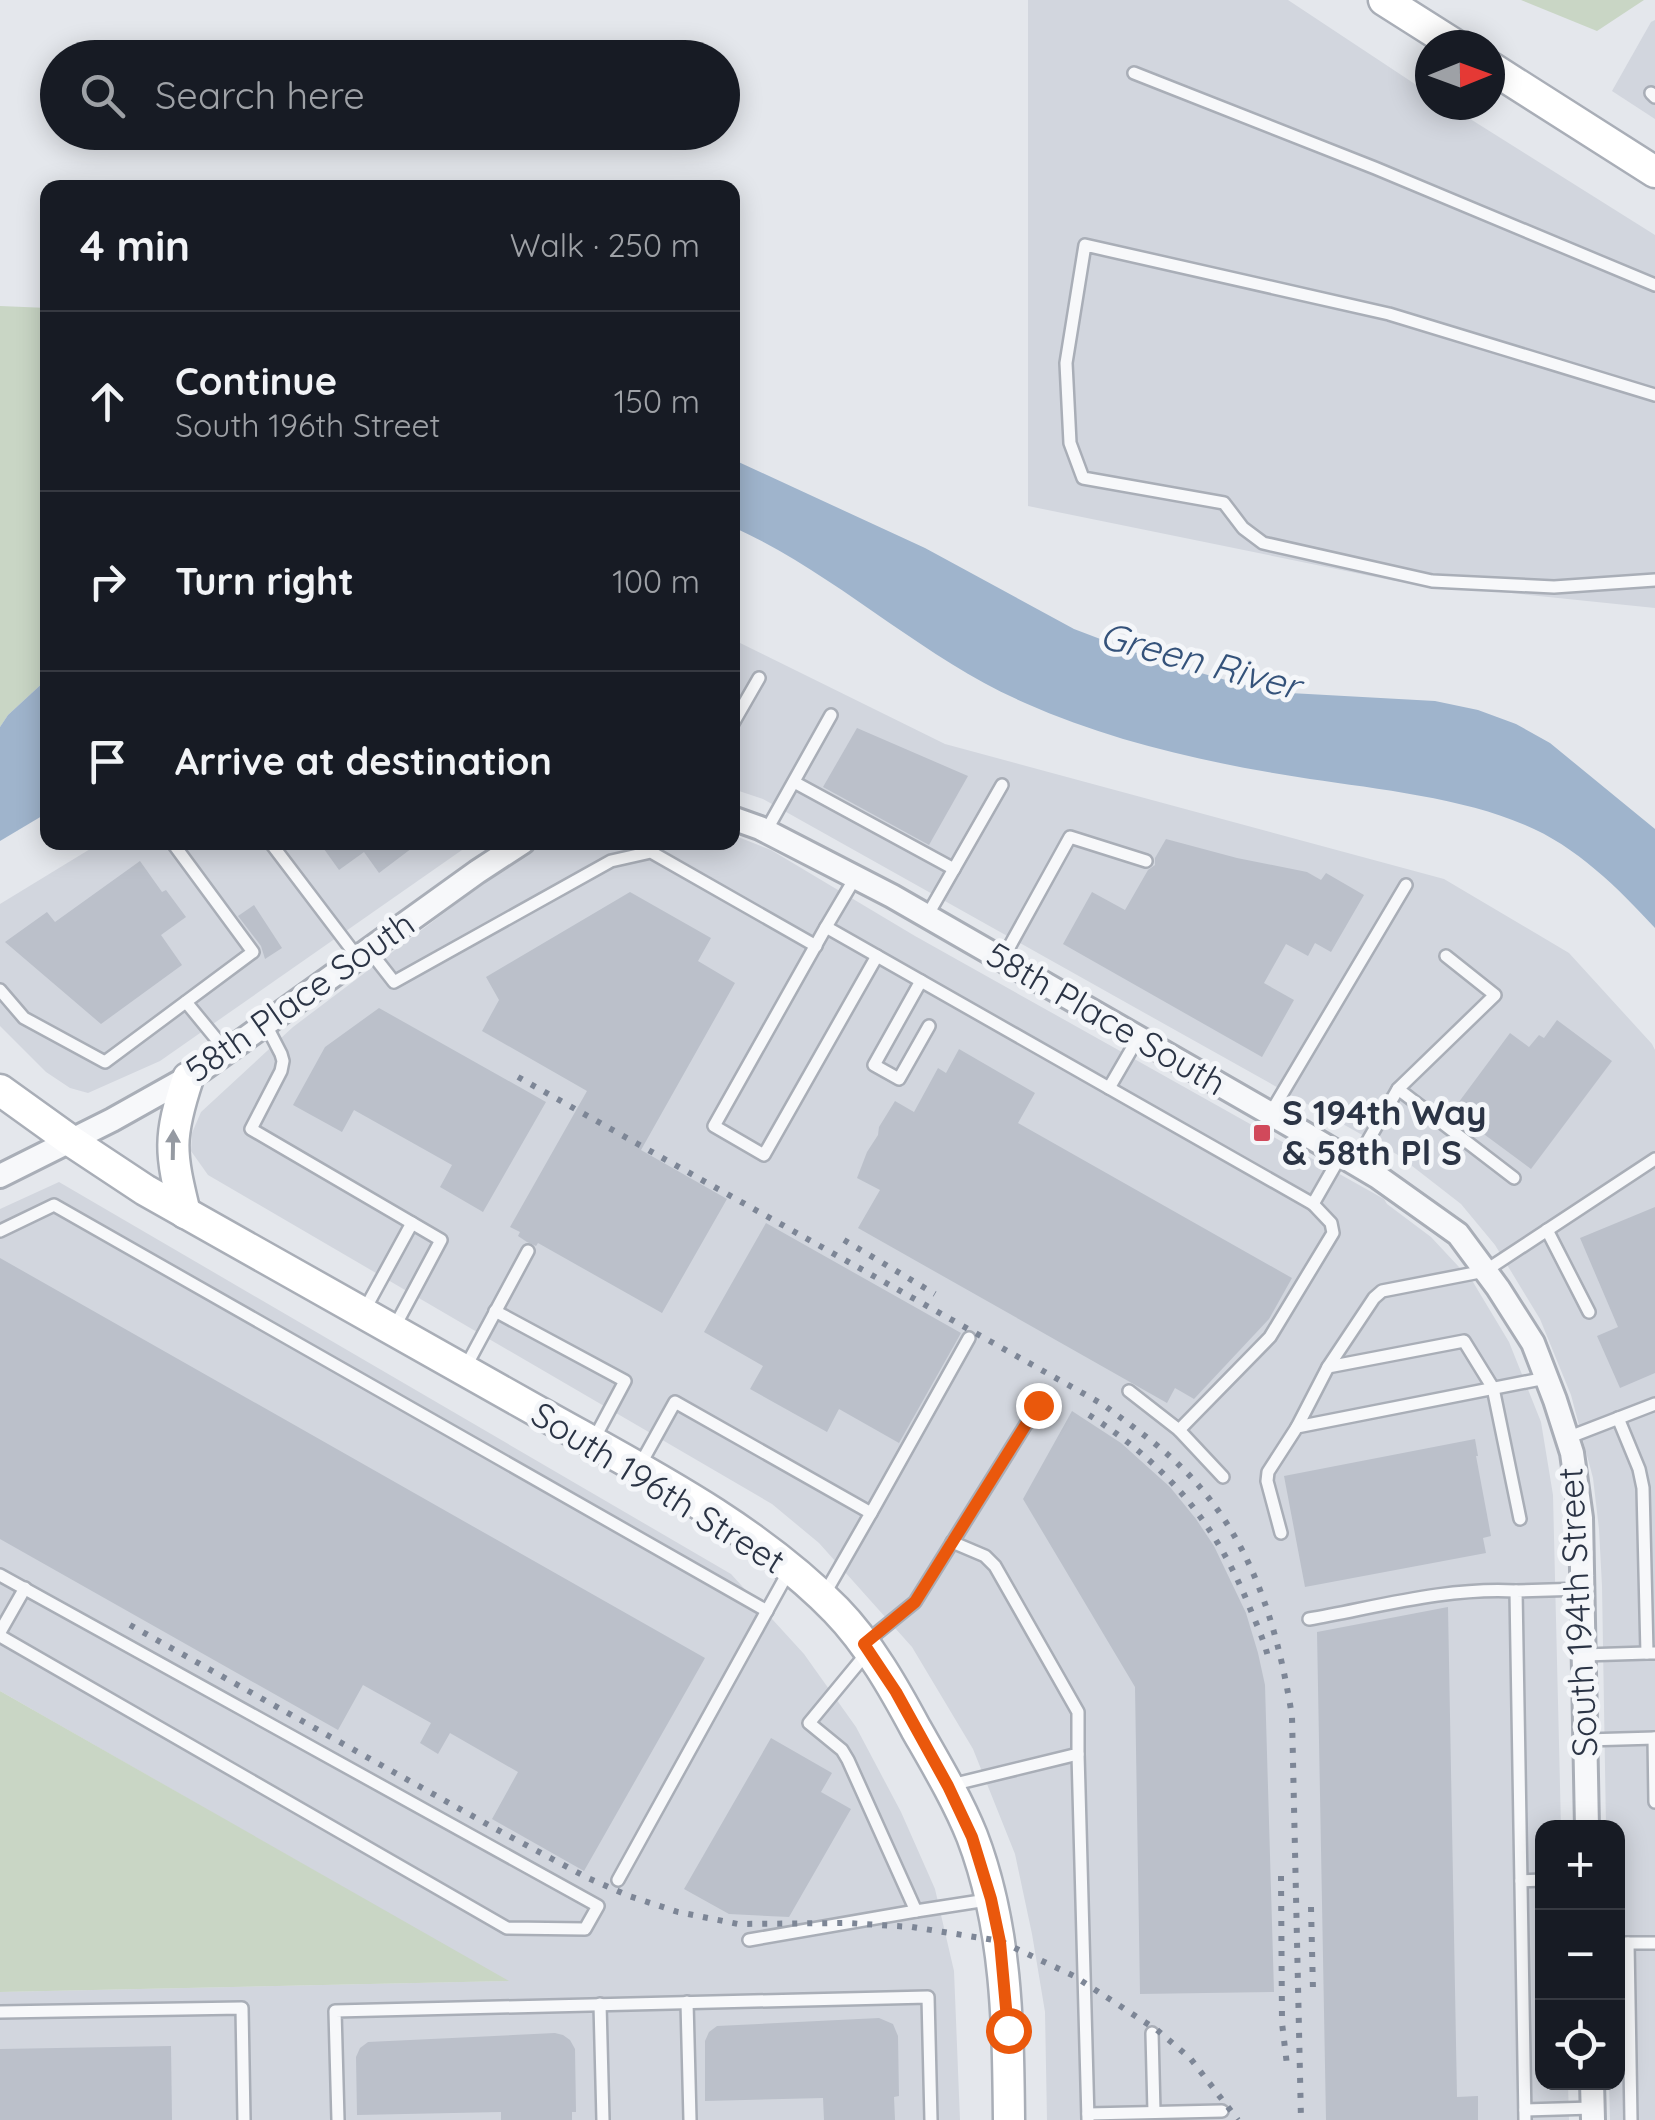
<!DOCTYPE html>
<meta charset="utf-8">
<style>
body{margin:0;font-family:Quicksand,sans-serif;background:#242831;color:#f1f3f6}
.controls{position:absolute;right:30px;bottom:30px;display:grid;overflow:hidden;border-radius:20px;box-shadow:0 5px 25px #0003}
.controls button{width:90px;height:90px;display:grid;place-items:center;padding:0;border:0;border-bottom:2px solid #363941;background:#171b24;color:#f1f3f6;font:50px sans-serif}
.compass{position:absolute;left:1415px;top:30px;width:90px;height:90px;border-radius:50%;background:#171b24;box-shadow:0 5px 25px #0003;rotate:89deg}
.stop{position:absolute;width:30px;height:30px;margin:-22px;border:8px solid #ea580c;border-radius:50%;background:#fff}
.stop.end{background:#ea580c;border-color:#fff;box-shadow:0 2px 10px #0008}
.list{margin:0;padding:0;list-style:none}
h2{display:flex;justify-content:space-between;align-items:center;height:130px;margin:0;padding:0 40px;font-size:42px}
h2 small{font-size:32px;font-weight:400;color:#9ea1a6}
.list li{display:grid;grid-template-columns:65px 1fr auto;gap:30px;align-items:center;box-sizing:border-box;height:180px;padding:0 40px;border-top:2px solid #363941}
.list b{display:block;font-size:38px;white-space:nowrap}
.list p{margin:0;font-size:32px;white-space:nowrap;color:#9ea1a6}
.list em{font-size:32px;font-style:normal;color:#9ea1a6}
.icon{flex:none;width:55px;height:55px;fill:none;stroke:currentColor;stroke-width:2;stroke-linecap:round;stroke-linejoin:round}
.map{position:relative;flex:none;width:1655px;height:2120px;overflow:hidden}
.search{position:absolute;background:#171b24;box-shadow:0 5px 25px #0003;left:40px;top:40px;width:700px;height:110px;display:flex;align-items:center;gap:25px;box-sizing:border-box;padding:0 35px;border-radius:55px;color:#9ea1a6;font-size:38px}
.panel{position:absolute;background:#171b24;box-shadow:0 5px 25px #0003;left:40px;top:180px;width:700px;height:670px;border-radius:20px}
.map>svg:first-child{display:block}
</style>
<div class="map">
<svg width="1655" height="2120" viewBox="0 0 1655 2120">
<rect width="100%" height="100%" fill="#e4e7ec"/>
<g fill="#d2d6de">
<path d="M 1028,0 L 1288,0 L 1430,94 L 1430,105 L 1448,105 L 1655,235 L 1655,608 L 1395,581 L 1028,506 Z"/>
<path d="M 1655,20 L 1655,119 L 1612,91 L 1651,22 Z"/>
<path d="M 732,639 L 945,744 L 1444,879 L 1569,953 L 1652,1044 L 1655,1050 L 1655,2120 L 1610,2120 L 1609,2083 L 1618,2082 L 1618,1828 L 1606,1827 L 1602,1586 L 1599,1529 L 1593,1478 L 1571,1395 L 1540,1319 L 1495,1245 L 1461,1204 L 1398,1155 L 763,799 L 733,789 Z"/>
<path d="M 733,835 L 771,850 L 915,936 L 1384,1199 L 1387,1204 L 1431,1237 L 1473,1282 L 1509,1342 L 1541,1422 L 1553,1495 L 1561,1827 L 1542,1828 L 1542,2082 L 1568,2083 L 1569,2120 L 1047,2120 L 1045,2012 L 1032,1934 L 1015,1854 L 973,1749 L 912,1647 L 819,1543 L 772,1504 L 208,1175 L 191,1151 L 192,1133 L 201,1112 L 293,1027 L 517,858 L 551,843 L 732,842 Z"/>
<path d="M 100,843 L 472,843 L 160,1061 L 88,1093 L 70,1088 L 46,1072 L 0,1026 L 0,904 Z"/>
<path d="M 59,1182 L 731,1574 L 804,1654 L 856,1727 L 901,1812 L 935,1889 L 954,1971 L 960,2120 L 0,2120 L 0,1992 L 507,1981 L 0,1691 L 0,1209 Z"/>
</g>
<g fill="#c9d6c5">
<path d="M 1521,0 L 1644,0 L 1597,31 Z"/>
<path d="M 0,306 L 48,308 L 47,679 L 8,715 L 0,727 Z"/>
<path d="M 0,1691 L 509,1981 L 0,1992 Z"/>
</g>
<g fill="#9fb4cc">
<path d="M 732,459 L 925,548 L 1074,629 L 1158,661 L 1240,684 L 1290,693 L 1435,701 L 1478,710 L 1516,724 L 1550,743 L 1655,829 L 1655,928 C 1618,888 1576,846 1525,825 C 1463,798 1378,789 1310,779 C 1213,764 1115,743 1025,703 C 920,657 837,574 733,527 Z"/>
<path d="M 47,679 L 47,813 L 0,841 L 0,727 L 8,715 Z"/>
</g>
<g fill="#bbc0ca">
<path d="M 857,728 L 968,776 L 929,845 L 823,787 Z"/>
<path d="M 1166,839 L 1237,858 L 1307,872 L 1321,880 L 1326,873 L 1364,895 L 1331,952 L 1315,943 L 1308,956 L 1286,944 L 1264,983 L 1294,1000 L 1262,1057 L 1063,944 L 1092,892 L 1125,910 L 1148,870 L 1155,865 L 1155,858 Z"/>
<path d="M 319,842 L 420,842 L 379,873 L 364,852 L 339,870 Z"/>
<path d="M 140,861 L 162,892 L 166,890 L 186,917 L 161,935 L 182,965 L 101,1024 L 5,942 L 47,912 L 55,922 Z"/>
<path d="M 630,892 L 711,938 L 698,961 L 735,983 L 641,1150 L 727,1199 L 662,1313 L 538,1243 L 536,1246 L 527,1242 L 518,1236 L 520,1232 L 510,1227 L 587,1091 L 482,1031 L 499,1000 L 486,977 Z"/>
<path d="M 254,905 L 282,948 L 265,959 L 261,946 L 238,916 Z"/>
<path d="M 379,1008 L 546,1102 L 483,1212 L 440,1187 L 452,1165 L 354,1110 L 342,1132 L 293,1105 L 325,1047 Z"/>
<path d="M 1557,1020 L 1612,1061 L 1531,1169 L 1481,1132 L 1479,1135 L 1450,1114 L 1510,1033 L 1529,1047 L 1539,1035 L 1544,1038 Z"/>
<path d="M 959,1049 L 1035,1093 L 1018,1123 L 1292,1278 L 1269,1319 L 1194,1399 L 1175,1388 L 1167,1403 L 858,1228 L 880,1190 L 857,1178 L 867,1152 L 878,1135 L 879,1127 L 895,1101 L 914,1112 L 938,1068 L 946,1073 Z"/>
<path d="M 1655,1207 L 1655,1373 L 1620,1388 L 1597,1336 L 1618,1327 L 1580,1238 Z"/>
<path d="M 766,1223 L 961,1333 L 899,1443 L 839,1409 L 827,1432 L 750,1389 L 763,1366 L 704,1332 Z"/>
<path d="M 0,1258 L 705,1658 L 584,1871 L 492,1819 L 518,1772 L 450,1733 L 438,1754 L 420,1743 L 431,1723 L 363,1685 L 338,1730 L 0,1539 Z"/>
<path d="M 1072,1411 L 1121,1443 L 1170,1487 L 1196,1519 L 1214,1546 L 1246,1613 L 1258,1653 L 1265,1685 L 1274,1992 L 1140,1994 L 1135,1687 L 1023,1499 Z"/>
<path d="M 1475,1439 L 1478,1456 L 1476,1456 L 1491,1536 L 1483,1538 L 1486,1553 L 1305,1587 L 1284,1476 Z"/>
<path d="M 1448,1607 L 1457,2097 L 1478,2096 L 1478,2120 L 1326,2120 L 1317,1632 Z"/>
<path d="M 771,1738 L 832,1773 L 821,1792 L 851,1809 L 789,1917 L 729,1914 L 684,1889 Z"/>
<path d="M 879,2018 L 893,2024 L 898,2036 L 899,2096 L 894,2097 L 895,2120 L 824,2120 L 823,2098 L 705,2101 L 705,2041 L 709,2032 L 717,2026 Z"/>
<path d="M 555,2033 L 563,2035 L 570,2040 L 575,2049 L 576,2112 L 572,2112 L 572,2120 L 501,2120 L 501,2112 L 357,2115 L 356,2057 L 360,2048 L 368,2042 Z"/>
<path d="M 171,2046 L 172,2120 L 0,2120 L 0,2049 Z"/>
</g>
<g fill="none" stroke-linecap="round" stroke-linejoin="round">
<g stroke="#a9aeb7" stroke-width="16">
<g id="lane">
<path d="M 1134,73 L 1375,168 L 1655,285"/>
<path d="M 1651,93 L 1655,97"/>
<path d="M 1655,395 L 1389,314 L 1085,245 L 1066,363 L 1070,443 L 1083,478 L 1224,503 L 1243,528 L 1263,543 L 1432,581 L 1554,587 L 1655,580"/>
<path d="M 732,725 L 759,678"/>
<path d="M 794,782 L 954,869"/>
<path d="M 766,831 L 831,715"/>
<path d="M 270,842 L 358,958"/>
<path d="M 855,878 L 826,927 L 1313,1204 L 1341,1155"/>
<path d="M 927,916 L 1002,785"/>
<path d="M 826,927 L 714,1126 L 764,1155 L 877,956"/>
<path d="M 369,950 L 394,982 L 611,861 L 651,852 L 816,946"/>
<path d="M 1002,960 L 1070,837 L 1146,861"/>
<path d="M 921,981 L 874,1065 L 899,1079 L 929,1026"/>
<path d="M 0,990 L 24,1018 L 105,1062 L 253,952 L 172,842"/>
<path d="M 186,1002 L 227,1052"/>
<path d="M 266,1025 L 281,1054 L 283,1061 L 281,1071 L 251,1129 L 441,1240 L 394,1328"/>
<path d="M 1109,1088 L 1138,1038"/>
<path d="M 1398,1089 L 1514,1178"/>
<path d="M 1270,1114 L 1406,885"/>
<path d="M 1355,1163 L 1398,1089 L 1495,995 L 1446,956"/>
<path d="M 1547,1230 L 1589,1312"/>
<path d="M 0,1231 L 54,1205 L 767,1611"/>
<path d="M 364,1311 L 412,1223"/>
<path d="M 495,1311 L 625,1381 L 593,1441"/>
<path d="M 1328,1367 L 1464,1341 L 1493,1388 L 1520,1519"/>
<path d="M 464,1370 L 528,1251"/>
<path d="M 1129,1391 L 1179,1430 L 1223,1477"/>
<path d="M 1618,1418 L 1639,1469 L 1643,1488 L 1647,1653 L 1655,1653"/>
<path d="M 1297,1427 L 1328,1367 L 1374,1298 L 1382,1291 L 1485,1271 L 1655,1159"/>
<path d="M 1179,1430 L 1270,1337 L 1333,1233 L 1331,1223 L 1313,1204"/>
<path d="M 1567,1438 L 1655,1404"/>
<path d="M 640,1465 L 675,1402 L 871,1513 L 824,1595"/>
<path d="M 871,1513 L 969,1338"/>
<path d="M 1281,1533 L 1267,1481 L 1268,1472 L 1297,1427 L 1546,1378"/>
<path d="M 0,1575 L 598,1906 L 585,1929 L 507,1928 L 0,1636"/>
<path d="M 1309,1619 C 1377,1607 1447,1587 1516,1591"/>
<path d="M 0,1632 L 25,1588"/>
<path d="M 866,1642 L 915,1602 L 1038,1405"/>
<path d="M 866,1654 L 809,1723 L 842,1750 L 848,1760 L 916,1911 L 987,1900"/>
<path d="M 1584,1655 L 1647,1653"/>
<path d="M 1654,1738 L 1655,1802"/>
<path d="M 1586,1740 L 1655,1738"/>
<path d="M 1078,1754 L 1088,2120"/>
<path d="M 951,1785 L 1078,1754 L 1078,1712 L 995,1566 L 985,1556 L 952,1542"/>
<path d="M 618,1880 L 790,1569"/>
<path d="M 1521,1881 L 1542,1880"/>
<path d="M 749,1940 L 916,1911"/>
<path d="M 1618,1943 L 1655,1943"/>
<path d="M 1628,1943 L 1631,2120"/>
<path d="M 687,2002 L 690,2120"/>
<path d="M 600,2004 L 603,2120"/>
<path d="M 0,2012 L 242,2008 L 244,2120"/>
<path d="M 1152,2033 L 1154,2112"/>
<path d="M 1525,2110 L 1592,2108"/>
<path d="M 1088,2114 L 1222,2111"/>
<path d="M 338,2120 L 335,2011 L 928,1997 L 931,2120"/>
<path d="M 1525,2120 L 1516,1591 L 1583,1589"/>
</g>
</g>
<g stroke="#a9aeb7" stroke-width="28">
<g id="street">
<path d="M 732,818 L 760,828 L 892,896 L 1297,1129 L 1378,1177 L 1458,1234 L 1498,1288 L 1533,1343 L 1555,1400 L 1572,1453 L 1581,1518 L 1587,1828"/>
<path d="M 0,1176 L 112,1120 L 203,1069 L 477,872 L 523,842"/>
<path d="M 1592,2082 L 1593,2120"/>
</g>
</g>
<g stroke="#a9aeb7" stroke-width="35">
<g id="secondary">
<path d="M 1384,0 L 1455,45"/>
<path d="M 1490,67 L 1655,172"/>
<path d="M 0,1090 L 71,1141 L 145,1190 C 272,1262 400,1334 528,1406 C 632,1465 751,1523 836,1610 C 869,1644 894,1688 916,1729 C 936,1764 957,1799 972,1836 C 1007,1927 1008,2024 1009,2120"/>
<path d="M 185,1213 C 170,1152 168,1138 188,1078"/>
</g>
</g>
<use href="#lane" stroke="#f7f8fa" stroke-width="11"/>
<use href="#street" stroke="#f7f8fa" stroke-width="22"/>
<use href="#secondary" stroke="#fff" stroke-width="30"/>
<g stroke="#7d8696" stroke-width="6" stroke-dasharray="5 10" stroke-linecap="butt">
<path d="M 518,1077 L 1104,1405 C 1122,1419 1141,1432 1159,1447 C 1244,1517 1275,1611 1292,1716 L 1301,2120"/>
<path d="M 844,1240 L 935,1294"/>
<path d="M 1089,1415 C 1166,1464 1215,1522 1249,1606 C 1256,1623 1264,1640 1268,1657"/>
<path d="M 130,1625 L 494,1828 L 588,1878 L 629,1896 L 678,1912 L 738,1924 L 847,1923 L 912,1927 L 1000,1941 L 1074,1976 L 1157,2030 L 1190,2058 L 1238,2120"/>
<path d="M 1281,1876 L 1282,2023 L 1287,2065"/>
<path d="M 1311,1907 L 1313,1990"/>
</g>
</g>
<defs><path id="oneway-solid" d="M-6-.8H1V-3.2L6.5 0L1 3.2V.8H-6Z" transform="scale(2.5)"/></defs>
<use fill="#959aa2" href="#oneway-solid" transform="translate(173 1145) rotate(-89)"/>
<g fill="none" stroke-linecap="round" stroke-linejoin="round">
<path stroke="#ea580c" stroke-width="12" d="M 1008,2030 L 1000,1942 L 991,1899 L 972,1837 L 948,1786 L 896,1692 L 864,1644 L 915,1602 L 1038,1405"/>
</g>
<rect fill="#d1495b" stroke="#f4f6f9" stroke-width="4" x="1252" y="1123" width="20" height="20" rx="5"/>
<g text-anchor="middle" stroke-width="10" stroke-linejoin="round" paint-order="stroke">
<g font-size="35" fill="#2b3445" stroke="#f4f6f9">
<text transform="translate(300 997) rotate(-35)" y="12">58th Place South</text>
<text transform="translate(1106 1019) rotate(30)" y="12">58th Place South</text>
<text transform="translate(658 1488) rotate(32)" y="12">South 196th Street</text>
<text transform="translate(1578 1612) rotate(-93)" y="12">South 194th Street</text>
</g>
<g font-size="35" font-weight="bold" fill="#2b3445" stroke="#f4f6f9" text-anchor="start">
<text x="1282" y="1125">S 194th Way<tspan x="1282" dy="40">&amp; 58th Pl S</tspan></text>
</g>
<g font-size="38" font-style="italic" fill="#34527a" stroke="#f4f6f9">
<text transform="translate(1200 661) rotate(15)" y="13">Green River</text>
</g>
</g>
</svg>
<div class="controls">
<button>+</button>
<button>−</button>
<button><svg class="icon" aria-label="locate" viewBox="0 0 24 24"><circle cx="12" cy="12" r="6"/><path d="M12 2v4M12 18v4M2 12h4M18 12h4"/></svg></button>
</div>
<svg class="compass" viewBox="-18 -18 36 36"><path d="M0-13l5 13h-10z" fill="#e53935"/><path d="M0 13l5-13h-10z" fill="#9ea1a6"/></svg>
<div class="stop" style="left:1008px;top:2030px"></div>
<div class="stop end" style="left:1038px;top:1405px"></div>
<div class="search"><svg class="icon" aria-label="search" viewBox="0 0 24 24"><circle cx="10" cy="10" r="6"/><path d="M15 15l6 6"/></svg>Search here</div>
<section class="panel">
<h2>4 min<small>Walk · 250 m</small></h2>
<ul class="list">
<li><svg class="icon" aria-label="ahead" viewBox="0 0 24 24"><path d="M12 20V5M6 11l6-6 6 6"/></svg><div><b>Continue</b><p>South 196th Street</p></div><em>150 m</em></li>
<li><svg class="icon" aria-label="right" viewBox="0 0 24 24"><path d="M7 20v-9h11M14 6l5 5-5 5"/></svg><div><b>Turn right</b></div><em>100 m</em></li>
<li><svg class="icon" aria-label="arrive" viewBox="0 0 24 24"><path d="M6 21V4h12l-3 4 3 4H6"/></svg><div><b>Arrive at destination</b></div></li>
</ul>
</section>
</div>
